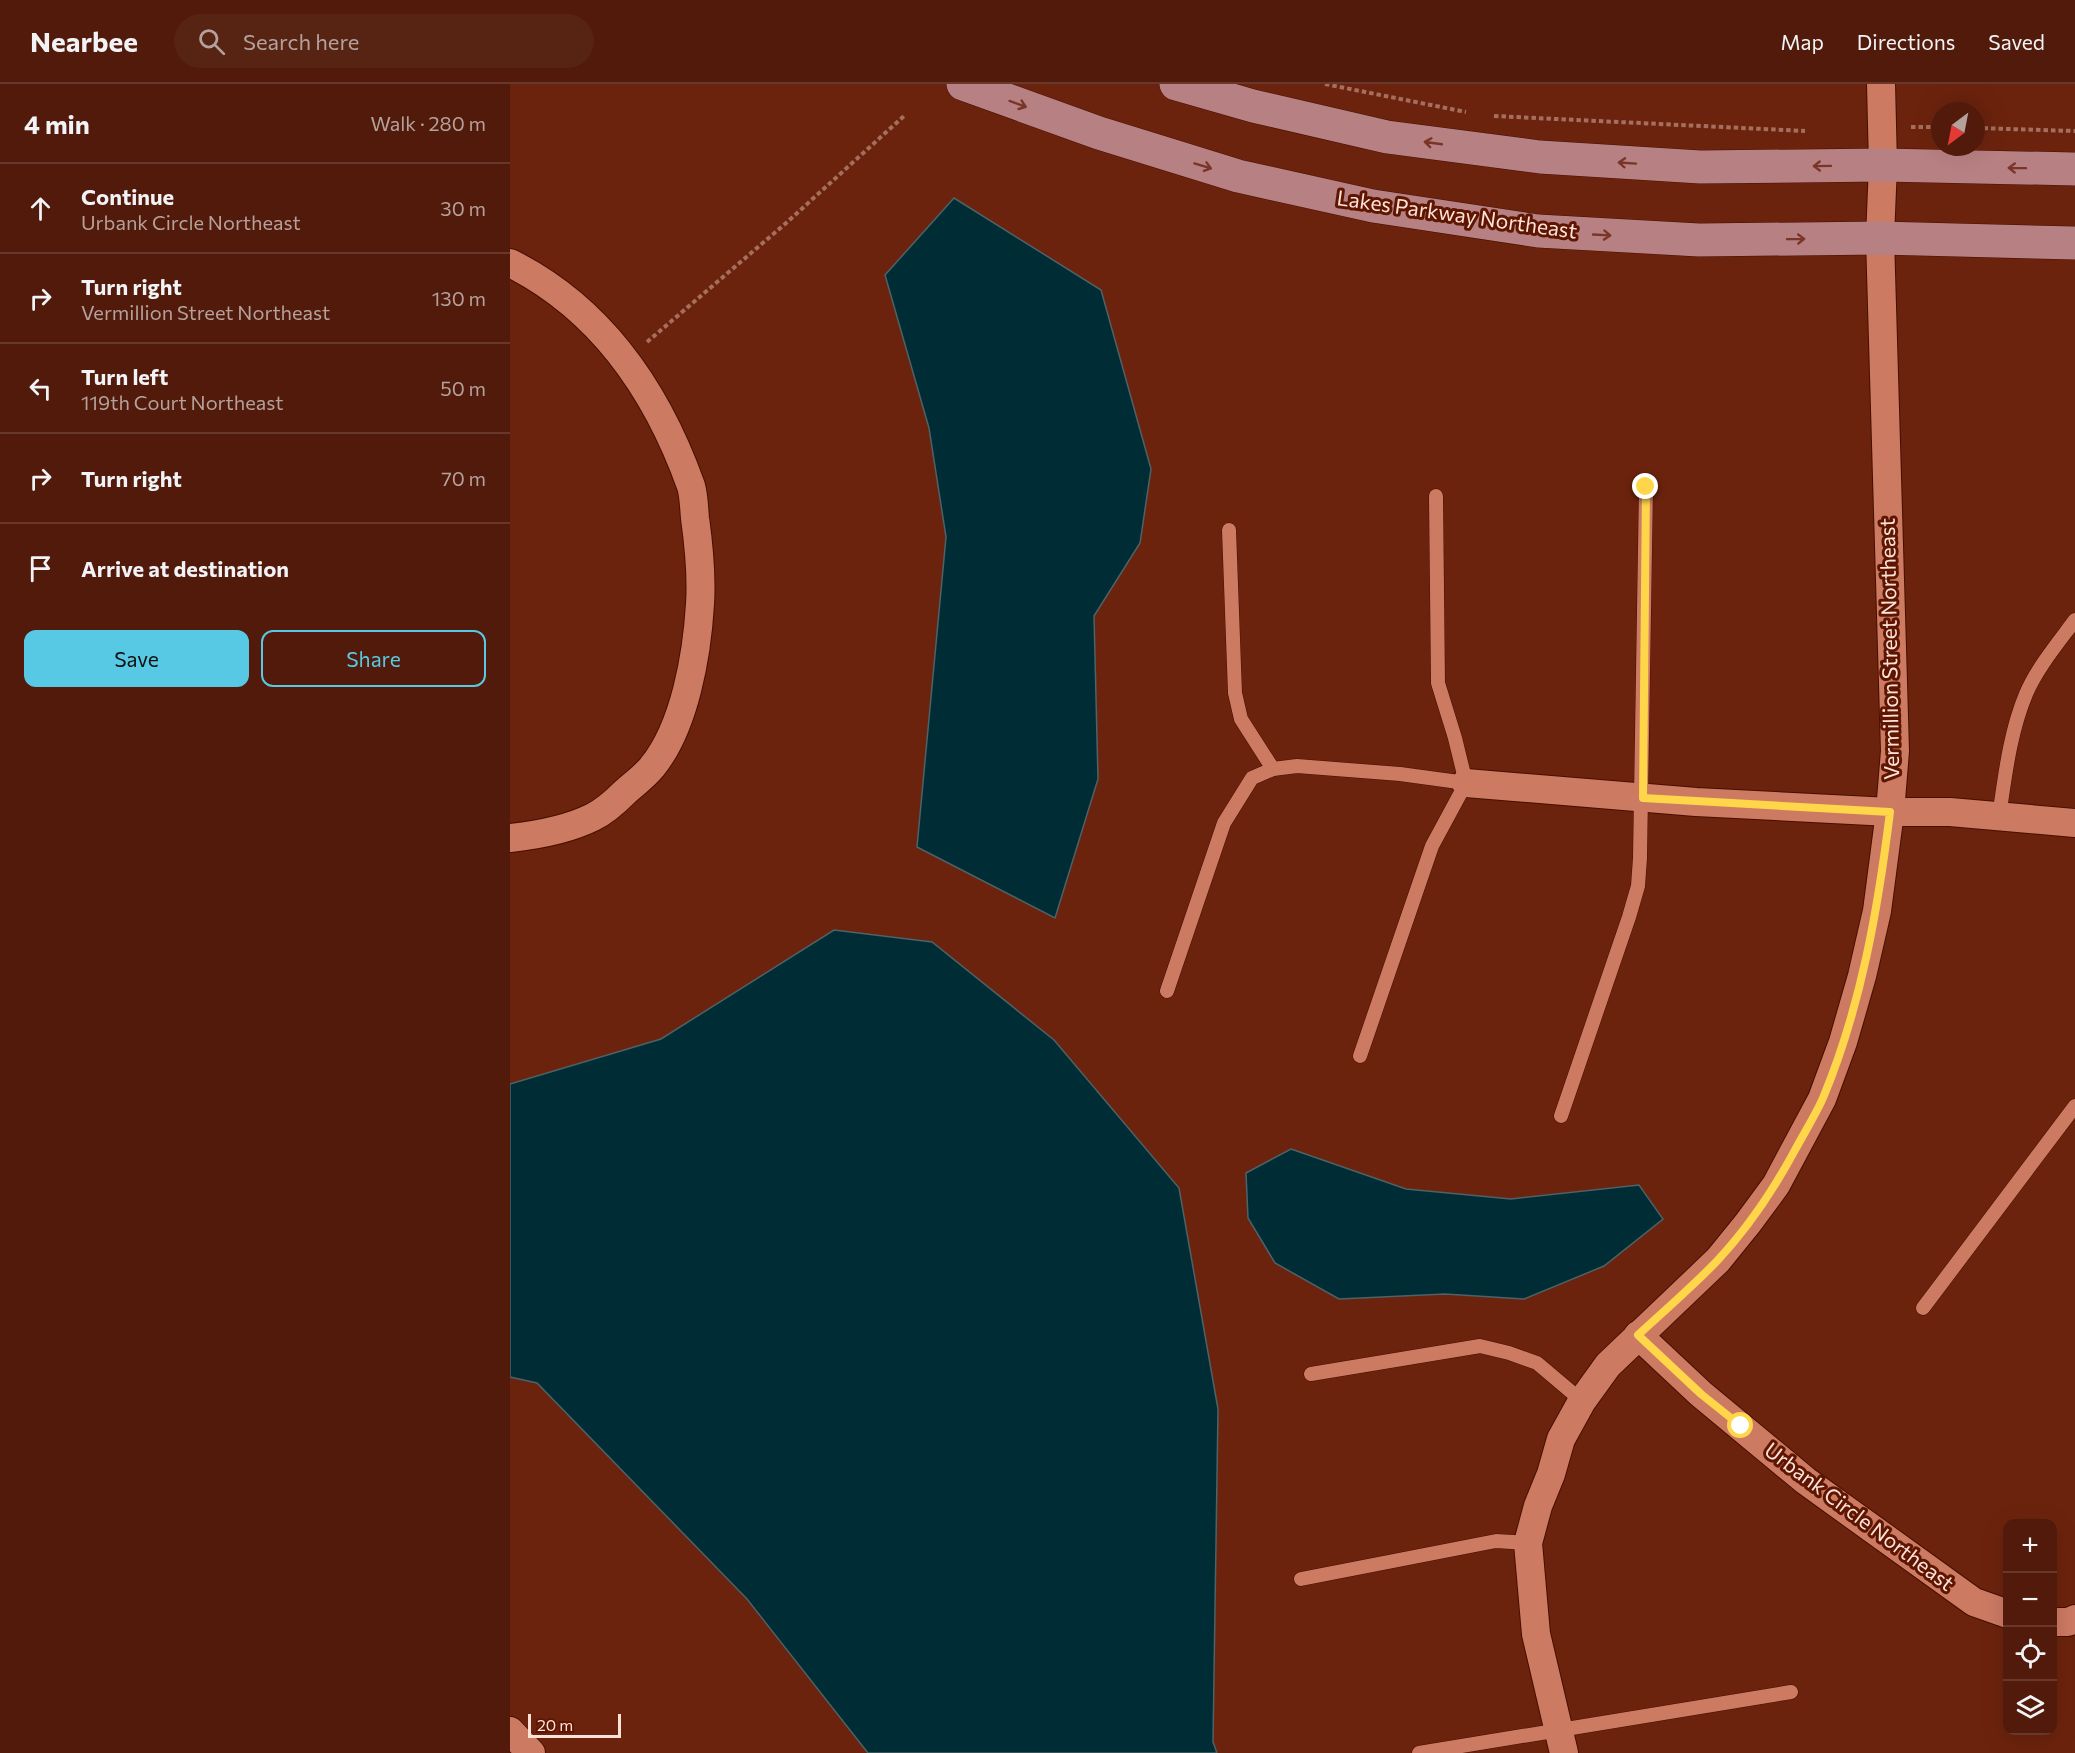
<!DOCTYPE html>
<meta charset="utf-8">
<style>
body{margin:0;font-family:Commissioner,sans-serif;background:#572313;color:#f1f3f6}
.controls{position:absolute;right:18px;bottom:18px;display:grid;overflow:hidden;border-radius:12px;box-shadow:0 6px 24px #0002}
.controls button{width:54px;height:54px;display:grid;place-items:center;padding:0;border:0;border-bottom:2px solid #67382b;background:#511a0a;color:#f1f3f6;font:30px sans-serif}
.compass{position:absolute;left:1421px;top:18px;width:54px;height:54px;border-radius:50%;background:#511a0a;box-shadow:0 6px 24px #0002;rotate:212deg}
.scale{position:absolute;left:18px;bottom:15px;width:93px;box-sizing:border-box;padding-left:6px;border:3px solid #fee2da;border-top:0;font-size:16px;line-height:21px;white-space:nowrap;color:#fee2da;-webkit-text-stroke:4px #5f1601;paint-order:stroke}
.stop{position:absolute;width:18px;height:18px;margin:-14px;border:4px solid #ffd54a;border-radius:50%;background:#fff}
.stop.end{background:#ffd54a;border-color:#fff;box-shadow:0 2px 6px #0008}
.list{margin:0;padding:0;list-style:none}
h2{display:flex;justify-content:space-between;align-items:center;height:78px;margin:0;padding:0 24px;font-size:26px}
h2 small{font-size:20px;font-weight:400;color:#b4a19c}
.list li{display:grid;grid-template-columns:39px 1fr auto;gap:18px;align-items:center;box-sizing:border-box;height:90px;padding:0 24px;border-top:2px solid #67382b}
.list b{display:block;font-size:22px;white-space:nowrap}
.list p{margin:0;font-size:20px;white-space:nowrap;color:#b4a19c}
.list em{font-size:20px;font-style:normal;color:#b4a19c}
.actions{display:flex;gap:12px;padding:18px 24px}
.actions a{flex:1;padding:14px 0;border:2px solid #58c9e4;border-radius:12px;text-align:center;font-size:21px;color:#58c9e4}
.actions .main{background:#58c9e4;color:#111}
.icon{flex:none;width:33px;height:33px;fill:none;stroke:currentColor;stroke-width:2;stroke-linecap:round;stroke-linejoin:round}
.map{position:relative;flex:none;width:1565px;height:1669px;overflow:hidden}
header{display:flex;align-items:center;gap:36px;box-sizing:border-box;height:84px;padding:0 30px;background:#511a0a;border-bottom:2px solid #67382b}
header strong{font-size:28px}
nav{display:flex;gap:33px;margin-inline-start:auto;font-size:21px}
.search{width:420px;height:54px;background:#572313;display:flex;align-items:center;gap:15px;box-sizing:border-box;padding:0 21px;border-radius:33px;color:#b4a19c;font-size:22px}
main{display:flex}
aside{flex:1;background:#511a0a}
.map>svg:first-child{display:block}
</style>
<header>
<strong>Nearbee</strong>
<div class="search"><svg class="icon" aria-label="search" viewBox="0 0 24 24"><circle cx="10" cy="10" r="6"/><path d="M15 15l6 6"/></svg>Search here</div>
<nav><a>Map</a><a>Directions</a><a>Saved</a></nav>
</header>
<main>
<aside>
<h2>4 min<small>Walk · 280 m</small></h2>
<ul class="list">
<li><svg class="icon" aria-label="ahead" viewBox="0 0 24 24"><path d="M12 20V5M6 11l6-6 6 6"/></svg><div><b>Continue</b><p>Urbank Circle Northeast</p></div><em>30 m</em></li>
<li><svg class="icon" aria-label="right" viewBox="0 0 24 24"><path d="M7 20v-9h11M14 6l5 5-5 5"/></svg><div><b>Turn right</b><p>Vermillion Street Northeast</p></div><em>130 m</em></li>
<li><svg class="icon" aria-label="left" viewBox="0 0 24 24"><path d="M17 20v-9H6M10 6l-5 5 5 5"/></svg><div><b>Turn left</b><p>119th Court Northeast</p></div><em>50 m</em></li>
<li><svg class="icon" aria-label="right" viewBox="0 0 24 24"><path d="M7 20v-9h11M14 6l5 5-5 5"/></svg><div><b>Turn right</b></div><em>70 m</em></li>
<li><svg class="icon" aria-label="arrive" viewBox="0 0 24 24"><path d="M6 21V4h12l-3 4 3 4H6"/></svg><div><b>Arrive at destination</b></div></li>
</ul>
<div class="actions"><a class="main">Save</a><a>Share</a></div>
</aside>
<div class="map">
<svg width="1565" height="1669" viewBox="0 0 1565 1669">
<rect width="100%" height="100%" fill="#6c230d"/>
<g fill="#002c36" stroke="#4c6367" stroke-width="1.5">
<path d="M 444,114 L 591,206 L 641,385 L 630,459 L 584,532 L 588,695 L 545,834 L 407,763 L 436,453 L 419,344 L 375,191 Z"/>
<path d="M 324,846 L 422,858 L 544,956 L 669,1104 L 708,1325 L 703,1658 L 707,1669 L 358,1669 L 237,1515 L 27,1299 L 0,1293 L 0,1000 L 151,955 Z"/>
<path d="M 781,1065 L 896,1105 L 1001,1115 L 1129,1101 L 1153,1135 L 1094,1182 L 1014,1215 L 935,1210 L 829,1215 L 765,1179 L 738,1134 L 736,1089 Z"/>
</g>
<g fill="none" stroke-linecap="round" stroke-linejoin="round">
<g stroke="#460f01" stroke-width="15">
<g id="lane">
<path d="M 719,446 L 725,609 L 731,635 L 763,685"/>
<path d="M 1489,733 C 1495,692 1500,648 1516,610 C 1527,584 1548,559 1565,536"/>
<path d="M 657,907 L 714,739 L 742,694 L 763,685 L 787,682 L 890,690 L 956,699"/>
<path d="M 850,972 L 922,762 L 956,699 L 945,654 L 928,599 L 926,412"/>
<path d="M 1051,1032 L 1119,833 L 1128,802 L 1130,774 L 1136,403"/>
<path d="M 1413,1224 L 1565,1022"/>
<path d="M 801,1290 L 970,1262 L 999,1269 L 1027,1279 L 1072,1317"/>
<path d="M 791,1495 L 986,1457 L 1018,1459"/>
<path d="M 909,1669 L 1281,1608"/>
</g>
</g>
<g stroke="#460f01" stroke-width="30">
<g id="street">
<path d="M 0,179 C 92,225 147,307 181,402 C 184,412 184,424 185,434 C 189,463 192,490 190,520 C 187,570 175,643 142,683 C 135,692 124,700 115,708 C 106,717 95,727 83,733 C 57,746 28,751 0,754"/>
<path d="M 956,699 L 1186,718 L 1380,728 L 1440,728 L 1565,739"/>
<path d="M 1128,1251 L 1191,1310 L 1296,1397 L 1464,1518 L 1498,1530"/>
<path d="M 1542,1538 L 1558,1538 L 1565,1535"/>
<path d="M 0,1647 L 21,1669"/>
<path d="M 1054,1669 L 1026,1550 L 1018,1459 L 1028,1422 L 1041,1390 L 1051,1355 L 1072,1317 L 1098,1281 L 1208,1176 L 1238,1139 L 1266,1101 L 1312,1015 L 1333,958 L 1352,892 L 1367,827 L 1380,728 L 1385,667 L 1370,154 L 1373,81 L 1371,0"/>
</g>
</g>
<g stroke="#460f01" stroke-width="34">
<g id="secondary">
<path d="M 453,0 L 589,49 L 728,92 L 863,122 L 1028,147 L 1189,156 L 1370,154 L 1565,159"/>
<path d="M 666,0 L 743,22 L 877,53 L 1030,73 L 1190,83 L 1373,81 L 1565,85"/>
</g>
</g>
<g stroke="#a56e5d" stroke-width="4" stroke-dasharray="4.5 3" stroke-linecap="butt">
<path d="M 815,0 L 956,28"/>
<path d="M 984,32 L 1295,47"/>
<path d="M 1401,43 L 1430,43"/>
<path d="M 1466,44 L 1565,47"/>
<path d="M 137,258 L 275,140 L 394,32"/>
</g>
<use href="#lane" stroke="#cd7a63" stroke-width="14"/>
<use href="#street" stroke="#cd7a63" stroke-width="28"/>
<use href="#secondary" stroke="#b78083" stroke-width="33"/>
</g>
<defs><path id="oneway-shaft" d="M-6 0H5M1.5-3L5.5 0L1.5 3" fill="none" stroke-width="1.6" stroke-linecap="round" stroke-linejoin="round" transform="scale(1.5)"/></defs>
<g stroke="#793628">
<use href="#oneway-shaft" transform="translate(508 20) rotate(20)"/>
<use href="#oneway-shaft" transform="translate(923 59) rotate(-172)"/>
<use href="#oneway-shaft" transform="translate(1117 79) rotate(-176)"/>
<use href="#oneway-shaft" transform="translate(693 82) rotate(17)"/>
<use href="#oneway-shaft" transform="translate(1312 82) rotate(179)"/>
<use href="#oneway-shaft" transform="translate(1507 84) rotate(-179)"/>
<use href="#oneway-shaft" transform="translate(1092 151) rotate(3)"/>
<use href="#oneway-shaft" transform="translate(1286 155) rotate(-1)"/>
</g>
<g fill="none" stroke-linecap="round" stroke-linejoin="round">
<path stroke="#ffd54a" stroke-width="8" d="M 1136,403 L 1133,714 L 1380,728 C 1368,825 1351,923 1313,1014 C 1305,1032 1294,1049 1285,1066 C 1264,1105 1238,1144 1207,1177 C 1182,1203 1154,1227 1128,1251 L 1191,1310 L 1231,1342"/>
</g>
<g text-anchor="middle" stroke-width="6" stroke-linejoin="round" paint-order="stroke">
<g font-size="21" fill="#fee2da" stroke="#5f1601">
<text transform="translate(947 131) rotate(8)" y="7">Lakes Parkway Northeast</text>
<text transform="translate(1380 565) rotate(-91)" y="7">Vermillion Street Northeast</text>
<text transform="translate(1349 1433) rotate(37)" y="7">Urbank Circle Northeast</text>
</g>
</g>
</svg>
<div class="controls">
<button>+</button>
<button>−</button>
<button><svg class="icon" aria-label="locate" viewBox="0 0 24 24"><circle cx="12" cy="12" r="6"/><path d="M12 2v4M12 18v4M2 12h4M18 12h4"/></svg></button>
<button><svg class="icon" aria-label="layers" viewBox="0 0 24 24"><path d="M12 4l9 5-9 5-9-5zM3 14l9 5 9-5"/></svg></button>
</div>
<svg class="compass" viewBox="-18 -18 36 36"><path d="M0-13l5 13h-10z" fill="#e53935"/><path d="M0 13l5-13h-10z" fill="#b4a19c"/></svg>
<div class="scale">20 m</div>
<div class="stop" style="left:1231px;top:1342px"></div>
<div class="stop end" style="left:1136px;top:403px"></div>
</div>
</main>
